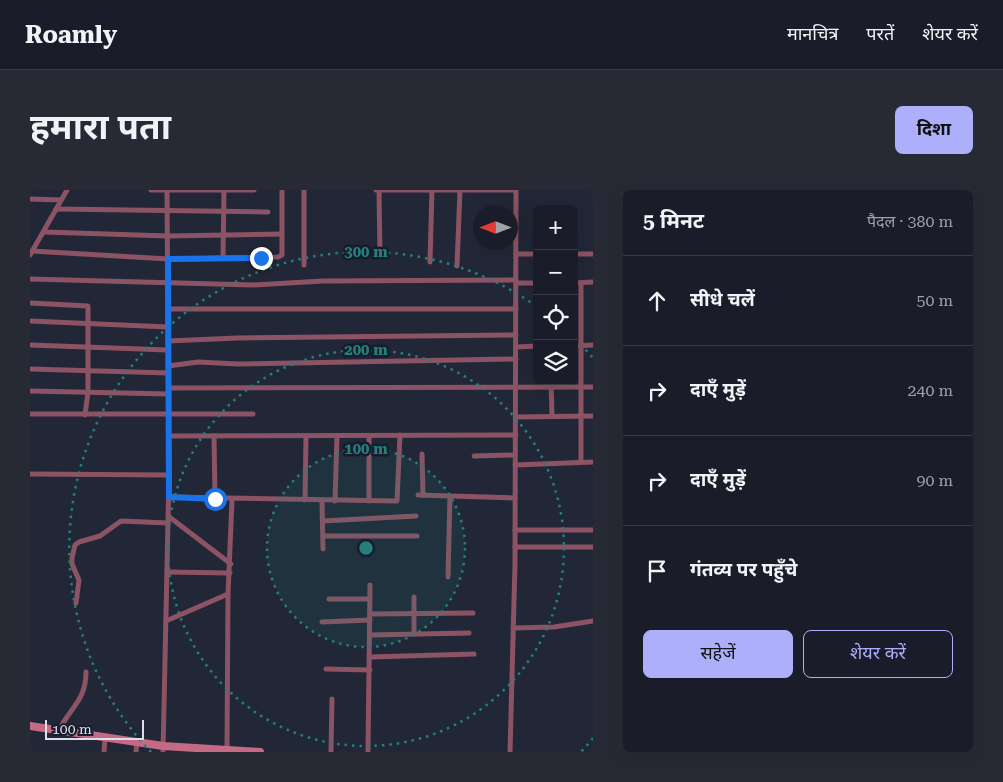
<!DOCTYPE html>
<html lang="hi">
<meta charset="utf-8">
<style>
body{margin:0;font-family:"Roboto Serif","Noto Sans Devanagari",serif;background:#272a35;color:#f1f3f6}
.controls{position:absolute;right:15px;top:15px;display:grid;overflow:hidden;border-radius:8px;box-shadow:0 5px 20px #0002}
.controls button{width:45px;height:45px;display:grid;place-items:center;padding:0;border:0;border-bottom:1px solid #383b46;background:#1a1d29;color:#f1f3f6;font:25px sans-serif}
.compass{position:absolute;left:443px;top:15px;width:45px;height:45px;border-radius:50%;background:#1a1d29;box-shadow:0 5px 20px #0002;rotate:270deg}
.scale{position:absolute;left:15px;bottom:12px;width:99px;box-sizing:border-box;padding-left:5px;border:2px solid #dbdfea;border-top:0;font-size:14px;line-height:18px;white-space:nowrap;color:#dbdfea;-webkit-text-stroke:4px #181d2d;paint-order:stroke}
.stop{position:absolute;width:15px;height:15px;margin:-11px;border:4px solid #1a73e8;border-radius:50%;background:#fff}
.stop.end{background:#1a73e8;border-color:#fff;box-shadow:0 1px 5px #0008}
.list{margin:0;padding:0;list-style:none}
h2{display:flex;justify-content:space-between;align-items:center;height:65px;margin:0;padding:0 20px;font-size:21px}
h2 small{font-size:16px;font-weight:400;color:#9fa2a8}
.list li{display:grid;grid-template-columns:32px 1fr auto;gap:15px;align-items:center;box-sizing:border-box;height:90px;padding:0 20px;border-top:1px solid #383b46}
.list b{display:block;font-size:19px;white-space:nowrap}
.list em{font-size:16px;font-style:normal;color:#9fa2a8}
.actions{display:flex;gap:10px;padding:15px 20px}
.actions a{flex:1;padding:11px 0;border:1px solid #adaffb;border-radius:8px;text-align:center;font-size:18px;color:#adaffb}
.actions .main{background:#adaffb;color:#111}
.icon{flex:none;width:28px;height:28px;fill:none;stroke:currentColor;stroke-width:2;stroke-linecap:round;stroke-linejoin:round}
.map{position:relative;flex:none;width:563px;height:562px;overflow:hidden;border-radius:8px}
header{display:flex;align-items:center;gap:30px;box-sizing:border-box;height:70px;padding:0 25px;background:#1a1d29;border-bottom:1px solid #383b46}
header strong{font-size:24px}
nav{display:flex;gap:28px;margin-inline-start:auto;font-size:18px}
.intro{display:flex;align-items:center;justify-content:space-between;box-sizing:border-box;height:120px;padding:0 30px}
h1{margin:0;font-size:35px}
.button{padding:12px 22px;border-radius:8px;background:#adaffb;color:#111;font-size:18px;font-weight:700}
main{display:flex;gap:30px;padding:0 30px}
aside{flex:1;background:#1a1d29;border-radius:8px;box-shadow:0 5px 20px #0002}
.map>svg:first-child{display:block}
</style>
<header>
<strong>Roamly</strong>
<nav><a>मानचित्र</a><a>परतें</a><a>शेयर करें</a></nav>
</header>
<div class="intro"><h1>हमारा पता</h1><a class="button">दिशा</a></div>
<main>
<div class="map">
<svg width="563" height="562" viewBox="0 0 563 562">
<rect width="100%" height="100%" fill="#222737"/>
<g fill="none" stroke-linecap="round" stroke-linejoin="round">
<g stroke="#8c5364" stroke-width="5">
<path d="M 121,0 L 224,0"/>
<path d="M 274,0 L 274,75"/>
<path d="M 346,0 L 485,0"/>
<path d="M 349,0 L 350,67"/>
<path d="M 0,9 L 31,10"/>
<path d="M 26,19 L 238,22"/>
<path d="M 14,42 L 138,46 L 252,44"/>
<path d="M 2,61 L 138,69 L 248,67 L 252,65 L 252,0"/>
<path d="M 486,64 L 507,64"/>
<path d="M 544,64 L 563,64"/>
<path d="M 0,65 L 37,0"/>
<path d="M 193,68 L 194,0"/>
<path d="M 400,72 L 402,0"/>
<path d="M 427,76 L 430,0"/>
<path d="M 0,89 L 223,95 L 293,91 L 486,90"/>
<path d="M 486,93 L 507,93"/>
<path d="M 544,93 L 563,92"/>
<path d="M 0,113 L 58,116 L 58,202 L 55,225"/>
<path d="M 138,119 L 486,119"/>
<path d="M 0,131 L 138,137"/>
<path d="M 138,151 L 208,148 L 486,145"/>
<path d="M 0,155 L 138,160"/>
<path d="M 544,156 L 563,155"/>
<path d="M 486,157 L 507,156"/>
<path d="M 138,176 L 168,172 L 208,174 L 486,169"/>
<path d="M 0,179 L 139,183"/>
<path d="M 521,191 L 522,226"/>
<path d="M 139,198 L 563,197"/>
<path d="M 0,201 L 139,204"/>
<path d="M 0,224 L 223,224"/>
<path d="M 486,227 L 563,226"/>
<path d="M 139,246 L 486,245"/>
<path d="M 184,246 L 185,309"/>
<path d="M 339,246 L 339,311"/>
<path d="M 392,264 L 393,305"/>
<path d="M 444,266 L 485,265"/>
<path d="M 551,272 L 551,93"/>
<path d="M 485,275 L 563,272"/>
<path d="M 0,284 L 139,285"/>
<path d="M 388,305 L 485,308"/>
<path d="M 139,307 L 367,311 L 370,245"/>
<path d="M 275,310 L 276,246"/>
<path d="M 292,311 L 293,359"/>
<path d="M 305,311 L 307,246"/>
<path d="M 138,326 L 201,374"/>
<path d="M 293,331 L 386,326"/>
<path d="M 485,340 L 563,340"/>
<path d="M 293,346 L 387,346"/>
<path d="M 485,357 L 563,357"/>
<path d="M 137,382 L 200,383"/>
<path d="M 418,387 L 420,306"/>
<path d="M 384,407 L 384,444"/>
<path d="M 299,409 L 340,409"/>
<path d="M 46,413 L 49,390 L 42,374 L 42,368 L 45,355 L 49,352 L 70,346 L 91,331 L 138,333"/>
<path d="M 340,424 L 443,423"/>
<path d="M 136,431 L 198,404"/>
<path d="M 292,432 L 340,430"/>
<path d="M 483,438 L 524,437 L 563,431"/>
<path d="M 340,445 L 439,443"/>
<path d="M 340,467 L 444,464"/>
<path d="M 296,479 L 340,480"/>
<path d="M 29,540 C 41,517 56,510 56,482"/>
<path d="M 197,559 L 198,404 L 202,310"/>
<path d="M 74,562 L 75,547"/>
<path d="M 106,562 L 107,552"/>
<path d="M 133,562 L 139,285 L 137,0"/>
<path d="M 301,562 L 302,509"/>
<path d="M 338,562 L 340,395"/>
<path d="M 480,562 L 485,374 L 486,0"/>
</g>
<path stroke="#c46a86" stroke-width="8" d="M 0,536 L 133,556 L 230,562"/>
</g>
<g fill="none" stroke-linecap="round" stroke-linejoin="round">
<path stroke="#1a73e8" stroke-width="6" d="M 185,309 L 139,307 L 138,69 L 231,68"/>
</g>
<circle cx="336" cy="358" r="99" fill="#23807a" fill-opacity=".12"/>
<g fill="none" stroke="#23807a" stroke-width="2.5" stroke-dasharray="2.5 5">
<circle cx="336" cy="358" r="99"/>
<circle cx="336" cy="358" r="198"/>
<path d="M563 548A296 296 0 0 1 551 562M121 562A296 296 0 0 1 506 116M545 149A296 296 0 0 1 563 168"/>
</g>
<circle cx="336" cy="358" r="8" fill="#23807a" stroke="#181d2d" stroke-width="2.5"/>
<g font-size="15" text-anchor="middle" font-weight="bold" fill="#23807a" stroke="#181d2d" stroke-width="5" stroke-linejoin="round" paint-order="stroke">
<text x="336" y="67">300 m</text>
<text x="336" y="165">200 m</text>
<text x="336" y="264">100 m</text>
</g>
</svg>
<div class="controls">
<button>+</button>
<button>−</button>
<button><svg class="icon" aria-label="locate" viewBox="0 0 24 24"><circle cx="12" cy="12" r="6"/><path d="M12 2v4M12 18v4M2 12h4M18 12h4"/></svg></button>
<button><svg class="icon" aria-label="layers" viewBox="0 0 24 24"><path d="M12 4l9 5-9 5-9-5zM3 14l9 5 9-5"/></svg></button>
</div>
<svg class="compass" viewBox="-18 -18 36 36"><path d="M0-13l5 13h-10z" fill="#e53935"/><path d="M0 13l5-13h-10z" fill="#9fa2a8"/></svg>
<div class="scale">100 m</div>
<div class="stop" style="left:185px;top:309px"></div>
<div class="stop end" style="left:231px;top:68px"></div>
</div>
<aside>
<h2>5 मिनट<small>पैदल · 380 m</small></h2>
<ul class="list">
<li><svg class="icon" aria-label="ahead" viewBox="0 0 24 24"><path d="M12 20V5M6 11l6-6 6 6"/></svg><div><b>सीधे चलें</b></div><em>50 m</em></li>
<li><svg class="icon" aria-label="right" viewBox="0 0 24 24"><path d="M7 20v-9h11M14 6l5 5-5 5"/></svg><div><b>दाएँ मुड़ें</b></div><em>240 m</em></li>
<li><svg class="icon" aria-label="right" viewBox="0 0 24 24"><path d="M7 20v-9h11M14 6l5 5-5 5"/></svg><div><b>दाएँ मुड़ें</b></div><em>90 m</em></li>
<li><svg class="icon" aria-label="arrive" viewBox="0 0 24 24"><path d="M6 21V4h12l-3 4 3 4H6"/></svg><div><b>गंतव्य पर पहुँचे</b></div></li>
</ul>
<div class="actions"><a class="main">सहेजें</a><a>शेयर करें</a></div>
</aside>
</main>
